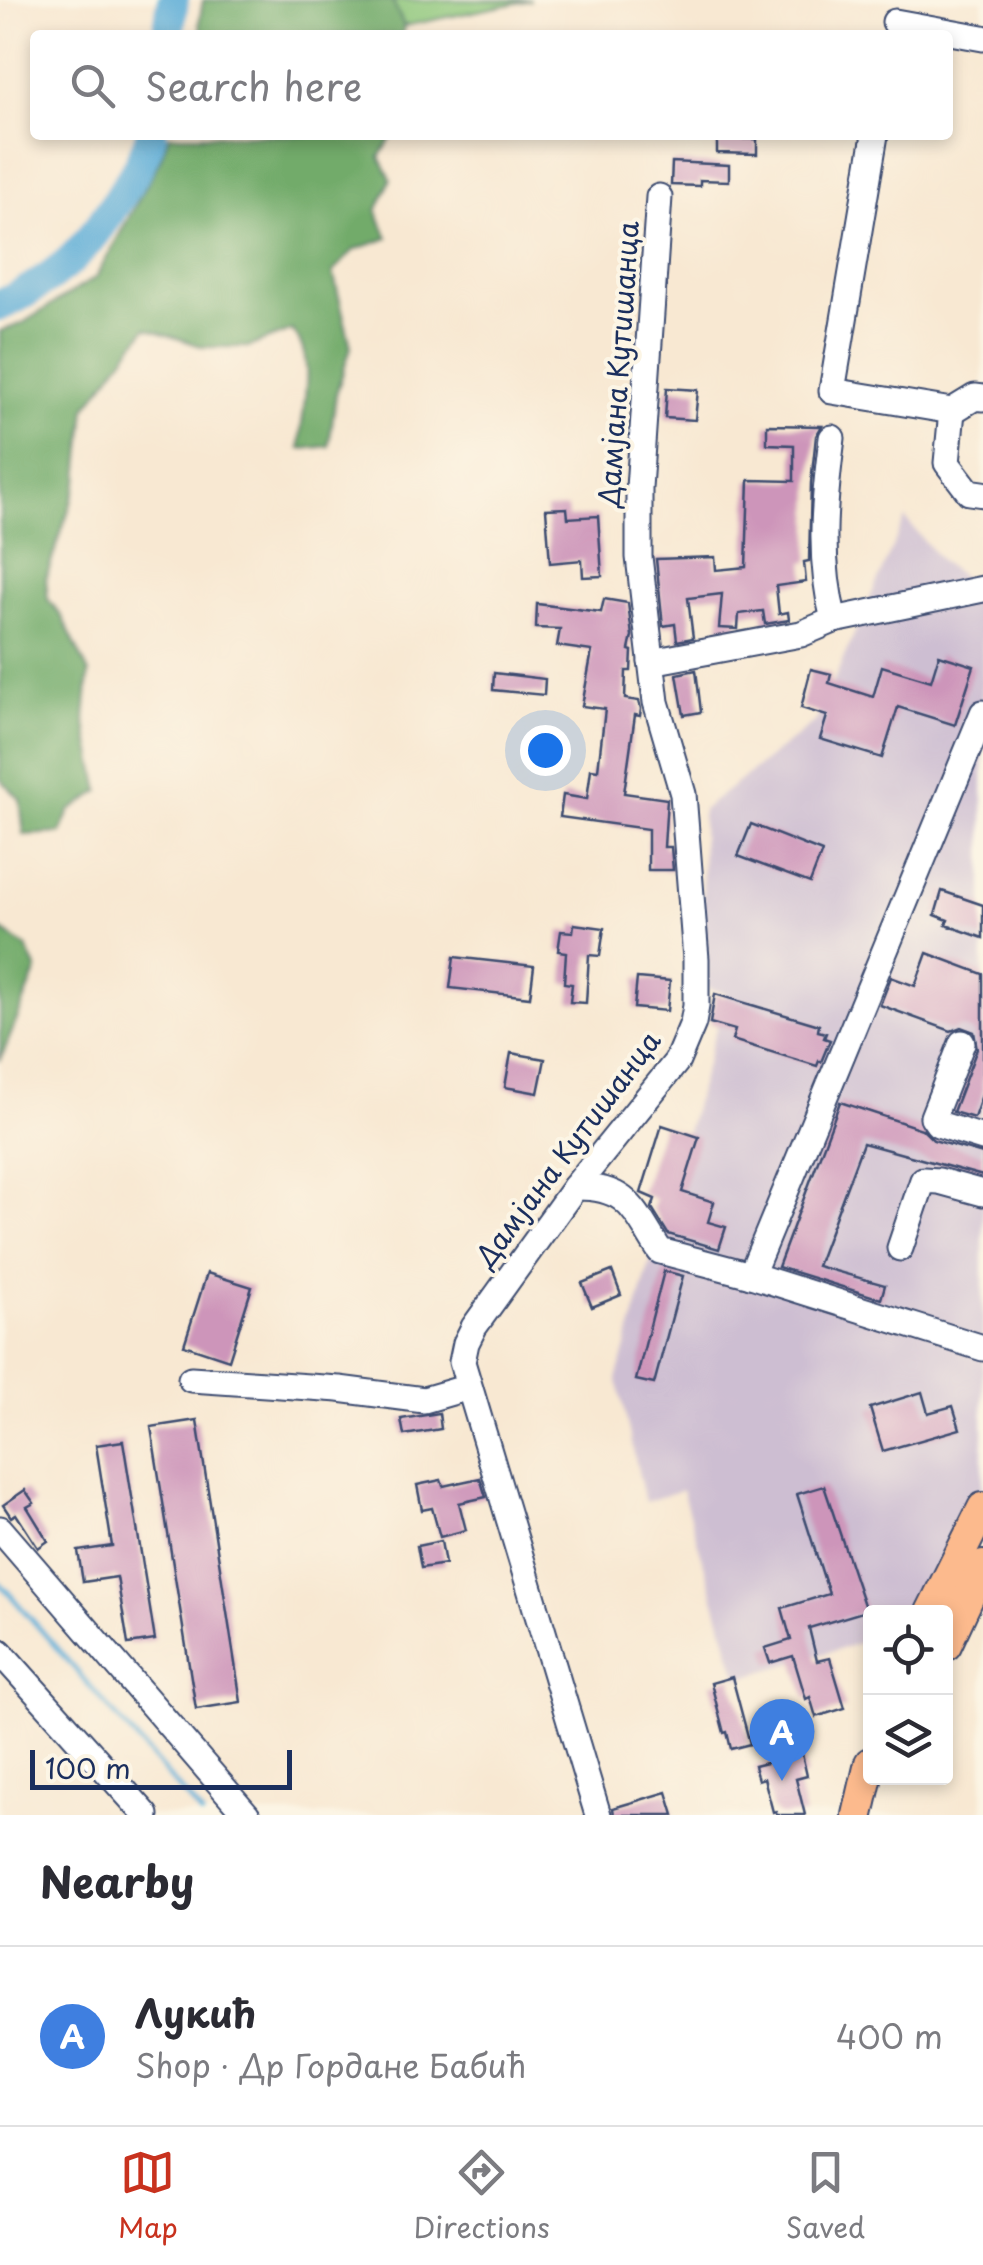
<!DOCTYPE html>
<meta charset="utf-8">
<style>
body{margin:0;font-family:"Playpen Sans",sans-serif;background:#f2f2f3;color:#2b2b33}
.controls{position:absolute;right:30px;bottom:30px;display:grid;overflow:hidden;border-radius:10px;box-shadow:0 5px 15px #0003}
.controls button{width:90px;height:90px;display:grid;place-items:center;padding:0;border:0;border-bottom:2px solid #e1e1e2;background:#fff;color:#2b2b33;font:50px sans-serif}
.scale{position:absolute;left:30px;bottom:25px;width:262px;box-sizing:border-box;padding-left:10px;border:5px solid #1b2f5e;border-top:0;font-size:28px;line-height:35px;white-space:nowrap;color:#1b2f5e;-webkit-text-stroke:8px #fcf5e5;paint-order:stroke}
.you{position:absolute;left:545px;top:750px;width:35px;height:35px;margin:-25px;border:8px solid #fff;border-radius:50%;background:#1a73e8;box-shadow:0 0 0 15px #1a73e833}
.badge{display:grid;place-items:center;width:65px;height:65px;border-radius:50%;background:#c8321e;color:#fff;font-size:32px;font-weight:700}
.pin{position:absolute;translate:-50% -82px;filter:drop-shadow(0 2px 5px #0008)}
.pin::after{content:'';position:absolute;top:52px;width:35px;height:30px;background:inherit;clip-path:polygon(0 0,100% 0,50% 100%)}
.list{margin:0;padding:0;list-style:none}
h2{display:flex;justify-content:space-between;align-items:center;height:130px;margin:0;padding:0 40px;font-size:42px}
h2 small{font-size:32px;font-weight:400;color:#7c7c81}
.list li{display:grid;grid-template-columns:65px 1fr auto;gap:30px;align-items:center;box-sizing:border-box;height:180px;padding:0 40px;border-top:2px solid #e1e1e2}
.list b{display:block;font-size:38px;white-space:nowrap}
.list p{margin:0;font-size:32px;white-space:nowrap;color:#7c7c81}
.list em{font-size:32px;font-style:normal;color:#7c7c81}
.icon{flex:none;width:55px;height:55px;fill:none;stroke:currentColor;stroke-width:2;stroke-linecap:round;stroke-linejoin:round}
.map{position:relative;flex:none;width:983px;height:1815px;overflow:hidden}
.search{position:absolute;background:#fff;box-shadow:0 5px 15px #0003;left:30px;right:30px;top:30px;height:110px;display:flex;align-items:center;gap:25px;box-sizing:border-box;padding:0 35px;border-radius:10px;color:#7c7c81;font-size:38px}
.sheet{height:310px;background:#fff}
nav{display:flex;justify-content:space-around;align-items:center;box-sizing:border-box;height:140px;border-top:2px solid #e1e1e2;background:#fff;font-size:28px;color:#7c7c81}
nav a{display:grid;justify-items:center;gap:5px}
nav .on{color:#c8321e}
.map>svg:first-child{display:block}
</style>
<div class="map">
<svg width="983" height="1815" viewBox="0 0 983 1815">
<rect width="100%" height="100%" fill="#fcf5e5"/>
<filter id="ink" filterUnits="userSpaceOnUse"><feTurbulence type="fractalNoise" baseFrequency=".01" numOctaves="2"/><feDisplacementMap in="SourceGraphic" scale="20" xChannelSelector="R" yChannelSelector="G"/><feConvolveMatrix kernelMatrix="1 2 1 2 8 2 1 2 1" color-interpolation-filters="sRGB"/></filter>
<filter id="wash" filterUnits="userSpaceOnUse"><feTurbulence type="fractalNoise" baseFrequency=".0048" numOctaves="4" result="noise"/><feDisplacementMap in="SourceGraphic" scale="40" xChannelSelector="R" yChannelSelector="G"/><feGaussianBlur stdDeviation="2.25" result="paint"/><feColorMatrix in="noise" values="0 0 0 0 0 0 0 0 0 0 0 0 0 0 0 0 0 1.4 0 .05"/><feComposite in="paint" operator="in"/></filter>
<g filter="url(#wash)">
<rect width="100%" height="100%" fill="#f8e8d2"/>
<path fill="#cdbed2" d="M 905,518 L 942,562 L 983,591 L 983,1108 L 976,1127 L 983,1130 L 983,1495 L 926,1612 L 870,1612 L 870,1640 L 738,1679 L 682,1490 L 645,1502 L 617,1379 L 726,993 L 704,987 L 702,810 L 816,721 Z"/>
<path fill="#8dc67a" stroke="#547a6c" stroke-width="2.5" d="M 392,0 L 531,0 L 404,26 Z"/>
<g fill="#72ab6a" stroke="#466d64" stroke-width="2.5">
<path d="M 203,0 L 392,0 L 404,26 L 402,35 L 202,35 L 199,23 Z"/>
<path d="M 169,135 L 393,135 L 380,157 L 391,179 L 377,211 L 388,238 L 354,250 L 333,272 L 351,347 L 336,394 L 329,446 L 300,449 C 300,411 319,361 292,330 L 248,347 L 204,347 L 146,328 L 86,408 L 79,479 L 46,578 L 48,599 L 62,617 L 89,673 L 85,719 L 100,791 L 70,811 L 61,833 L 24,835 L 20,799 L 0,779 L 0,331 L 21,324 L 96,277 L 160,160 Z"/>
<path d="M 0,929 L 26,947 L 37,970 L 0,1061 Z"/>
</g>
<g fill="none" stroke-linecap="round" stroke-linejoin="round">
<path stroke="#5eaed8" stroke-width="5" d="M 0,1583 L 202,1815"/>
<g stroke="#5eaed8" stroke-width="32">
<path d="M 168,35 L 173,0"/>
<path d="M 0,305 C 22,296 48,279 66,264 C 92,243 143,167 151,135"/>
</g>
</g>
<g id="blocks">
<g fill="#cd95ba">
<path d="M 717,139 L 757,139 L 757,154 L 717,153 Z"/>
<path d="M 672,162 L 729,165 L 729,181 L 700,180 L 700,186 L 671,185 Z"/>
<path d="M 667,388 L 698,390 L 695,420 L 665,418 Z"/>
<path d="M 767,425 L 822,426 L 816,436 L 811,483 L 809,561 L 804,562 L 806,582 L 776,586 L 779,614 L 788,612 L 789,620 L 765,624 L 763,611 L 739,614 L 738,629 L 719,628 L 722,594 L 688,598 L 693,638 L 677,641 L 675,624 L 663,626 L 656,559 L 715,557 L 716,570 L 746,567 L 749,480 L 794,481 L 794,445 L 767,444 Z"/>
<path d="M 567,508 L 568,518 L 598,516 L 602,576 L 583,577 L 582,560 L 550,563 L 546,509 Z"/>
<path d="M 604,599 L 628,603 L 632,636 L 629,650 L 632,651 L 631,671 L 626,671 L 625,699 L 639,701 L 641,709 L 640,716 L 635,715 L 624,793 L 667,799 L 664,847 L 671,847 L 673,870 L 648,870 L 648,829 L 560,817 L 563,795 L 587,799 L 591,769 L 598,770 L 605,709 L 582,706 L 592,651 L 557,646 L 560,629 L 536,628 L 537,604 L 601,612 Z"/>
<path d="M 939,655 L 974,666 L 955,725 L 898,707 L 882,758 L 820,739 L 827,716 L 801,708 L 811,669 L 831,674 L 829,683 L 873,697 L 882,666 L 931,681 Z"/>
<path d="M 696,670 L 701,712 L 684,715 L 677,674 Z"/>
<path d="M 494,673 L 545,679 L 544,695 L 493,690 Z"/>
<path d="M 751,824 L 822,852 L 810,883 L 738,856 Z"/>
<path d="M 942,891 L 983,905 L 983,938 L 946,925 L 948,920 L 935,915 Z"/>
<path d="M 574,924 L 604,928 L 600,956 L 589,955 L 586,1003 L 570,1002 L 572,984 L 564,983 L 566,952 L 558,951 L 561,931 L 573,932 Z"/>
<path d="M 927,953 L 983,974 L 983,1092 L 974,1118 L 953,1112 L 977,1049 L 974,1032 L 961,1027 L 951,1031 L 880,1005 L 891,977 L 915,986 Z"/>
<path d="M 454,957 L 534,966 L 530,997 L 450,988 Z"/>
<path d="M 637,978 L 670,981 L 667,1011 L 634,1008 Z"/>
<path d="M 715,994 L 819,1025 L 818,1031 L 826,1033 L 824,1038 L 830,1040 L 821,1062 L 819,1061 L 817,1066 L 732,1040 L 735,1030 L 710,1023 Z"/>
<path d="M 511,1053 L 545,1059 L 538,1093 L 505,1087 Z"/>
<path d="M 840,1102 L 922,1129 L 933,1140 L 983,1154 L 983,1176 L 863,1143 L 817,1266 L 885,1285 L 881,1299 L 778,1267 Z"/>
<path d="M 662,1125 L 699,1137 L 682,1192 L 714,1202 L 708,1222 L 726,1227 L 719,1249 L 668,1234 L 652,1208 L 655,1199 L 641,1193 Z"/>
<path d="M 612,1271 L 621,1295 L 592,1307 L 582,1283 Z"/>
<path d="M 664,1271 L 683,1276 L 654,1384 L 636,1380 Z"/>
<path d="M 207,1273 L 252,1287 L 229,1360 L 184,1345 Z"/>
<path d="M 922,1392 L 928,1413 L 953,1406 L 960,1429 L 883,1451 L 870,1408 Z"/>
<path d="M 439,1413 L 441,1429 L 404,1435 L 401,1419 Z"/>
<path d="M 197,1420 L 241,1702 L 196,1709 L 151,1427 Z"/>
<path d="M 123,1441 L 155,1640 L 128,1644 L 117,1577 L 83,1582 L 78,1551 L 112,1546 L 96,1445 Z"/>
<path d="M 480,1478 L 486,1497 L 459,1503 L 466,1530 L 440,1537 L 432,1508 L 422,1510 L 417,1485 L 441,1480 L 443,1486 Z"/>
<path d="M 824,1486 L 866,1611 L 809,1628 L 817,1661 L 830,1658 L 845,1708 L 816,1717 L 810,1697 L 806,1699 L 793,1656 L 770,1663 L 765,1648 L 791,1640 L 782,1608 L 829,1594 L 797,1494 Z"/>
<path d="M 25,1490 L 34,1503 L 27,1507 L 48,1541 L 38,1548 L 16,1514 L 11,1517 L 3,1505 Z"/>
<path d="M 441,1541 L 445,1564 L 421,1568 L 417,1546 Z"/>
<path d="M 732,1677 L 750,1744 L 731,1749 L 727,1732 L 724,1733 L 711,1683 Z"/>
<path d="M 802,1754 L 807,1776 L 796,1779 L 805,1815 L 777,1815 L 776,1811 L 773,1812 L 764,1778 L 758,1780 L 754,1766 Z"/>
<path d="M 667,1792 L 674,1815 L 614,1815 L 613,1808 Z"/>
</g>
</g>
</g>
<g filter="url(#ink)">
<use href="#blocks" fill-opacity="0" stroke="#3c4b6f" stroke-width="2.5"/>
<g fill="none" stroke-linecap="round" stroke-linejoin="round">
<g stroke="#3c4b6f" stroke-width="29">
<g id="minor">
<path d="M 895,22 L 983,38"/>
<path d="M 875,135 L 832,391 L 952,411 L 975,397 L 983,398"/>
<path d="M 952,411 L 947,463 L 969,492 L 983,494"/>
<path d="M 832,438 C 824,501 818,558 834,620"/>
<path d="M 651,662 L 801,634 L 834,620 L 983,589"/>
<path d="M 983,713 L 751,1275 L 983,1348"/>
<path d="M 962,1043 L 933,1117 L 938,1124 L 983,1138"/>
<path d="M 575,1187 C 629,1186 634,1211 660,1251 L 751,1275"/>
<path d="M 900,1248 L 923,1180 L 939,1181 L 983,1193"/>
<path d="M 191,1379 L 339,1389 L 424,1400 L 469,1387"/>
<path d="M 0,1529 L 247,1815"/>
<path d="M 0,1652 L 146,1815"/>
<path d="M 598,1815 L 462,1362 L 466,1343 L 474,1327 L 575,1187 L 677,1061 L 693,1023 L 696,1006 L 696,959 L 683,794 L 656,702 L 639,557 L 639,488 L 659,197"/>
</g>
</g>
<g stroke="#3c4b6f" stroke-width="34">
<g id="major">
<path d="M 931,1612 L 983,1508"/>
<path d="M 946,1645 L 983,1566"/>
<path d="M 858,1815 L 870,1763"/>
</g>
</g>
<use href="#minor" stroke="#fff" stroke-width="25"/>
<use href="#major" stroke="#fcba8d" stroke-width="30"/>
</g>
</g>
<g text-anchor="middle" stroke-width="8" stroke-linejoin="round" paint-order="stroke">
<g font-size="28" fill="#1b2f5e" stroke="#fcf5e5">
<text transform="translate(619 364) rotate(-86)" y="10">Дамјана Кутишанца</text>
<text transform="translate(568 1149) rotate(-53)" y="10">Дамјана Кутишанца</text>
</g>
</g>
</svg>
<div class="controls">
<button><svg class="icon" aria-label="locate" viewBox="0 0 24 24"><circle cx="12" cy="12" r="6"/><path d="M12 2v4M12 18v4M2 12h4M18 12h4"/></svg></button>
<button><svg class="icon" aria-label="layers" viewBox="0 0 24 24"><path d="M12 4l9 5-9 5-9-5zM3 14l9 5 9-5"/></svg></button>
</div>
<div class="scale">100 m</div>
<div class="you"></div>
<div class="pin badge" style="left:782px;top:1781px;background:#3f7fe0">A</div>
<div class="search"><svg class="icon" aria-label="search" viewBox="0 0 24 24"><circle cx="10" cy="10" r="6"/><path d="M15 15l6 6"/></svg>Search here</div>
</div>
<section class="sheet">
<h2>Nearby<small></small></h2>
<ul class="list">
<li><span class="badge" style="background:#3f7fe0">A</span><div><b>Лукић</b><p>Shop · Др Гордане Бабић</p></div><em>400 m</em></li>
</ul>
</section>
<nav>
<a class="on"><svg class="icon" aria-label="map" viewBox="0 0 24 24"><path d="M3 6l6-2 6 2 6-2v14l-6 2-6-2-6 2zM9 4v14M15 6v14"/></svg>Map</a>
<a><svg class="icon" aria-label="directions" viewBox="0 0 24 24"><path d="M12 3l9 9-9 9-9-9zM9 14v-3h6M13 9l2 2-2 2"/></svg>Directions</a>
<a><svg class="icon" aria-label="saved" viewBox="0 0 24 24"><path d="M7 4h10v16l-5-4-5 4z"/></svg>Saved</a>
</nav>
